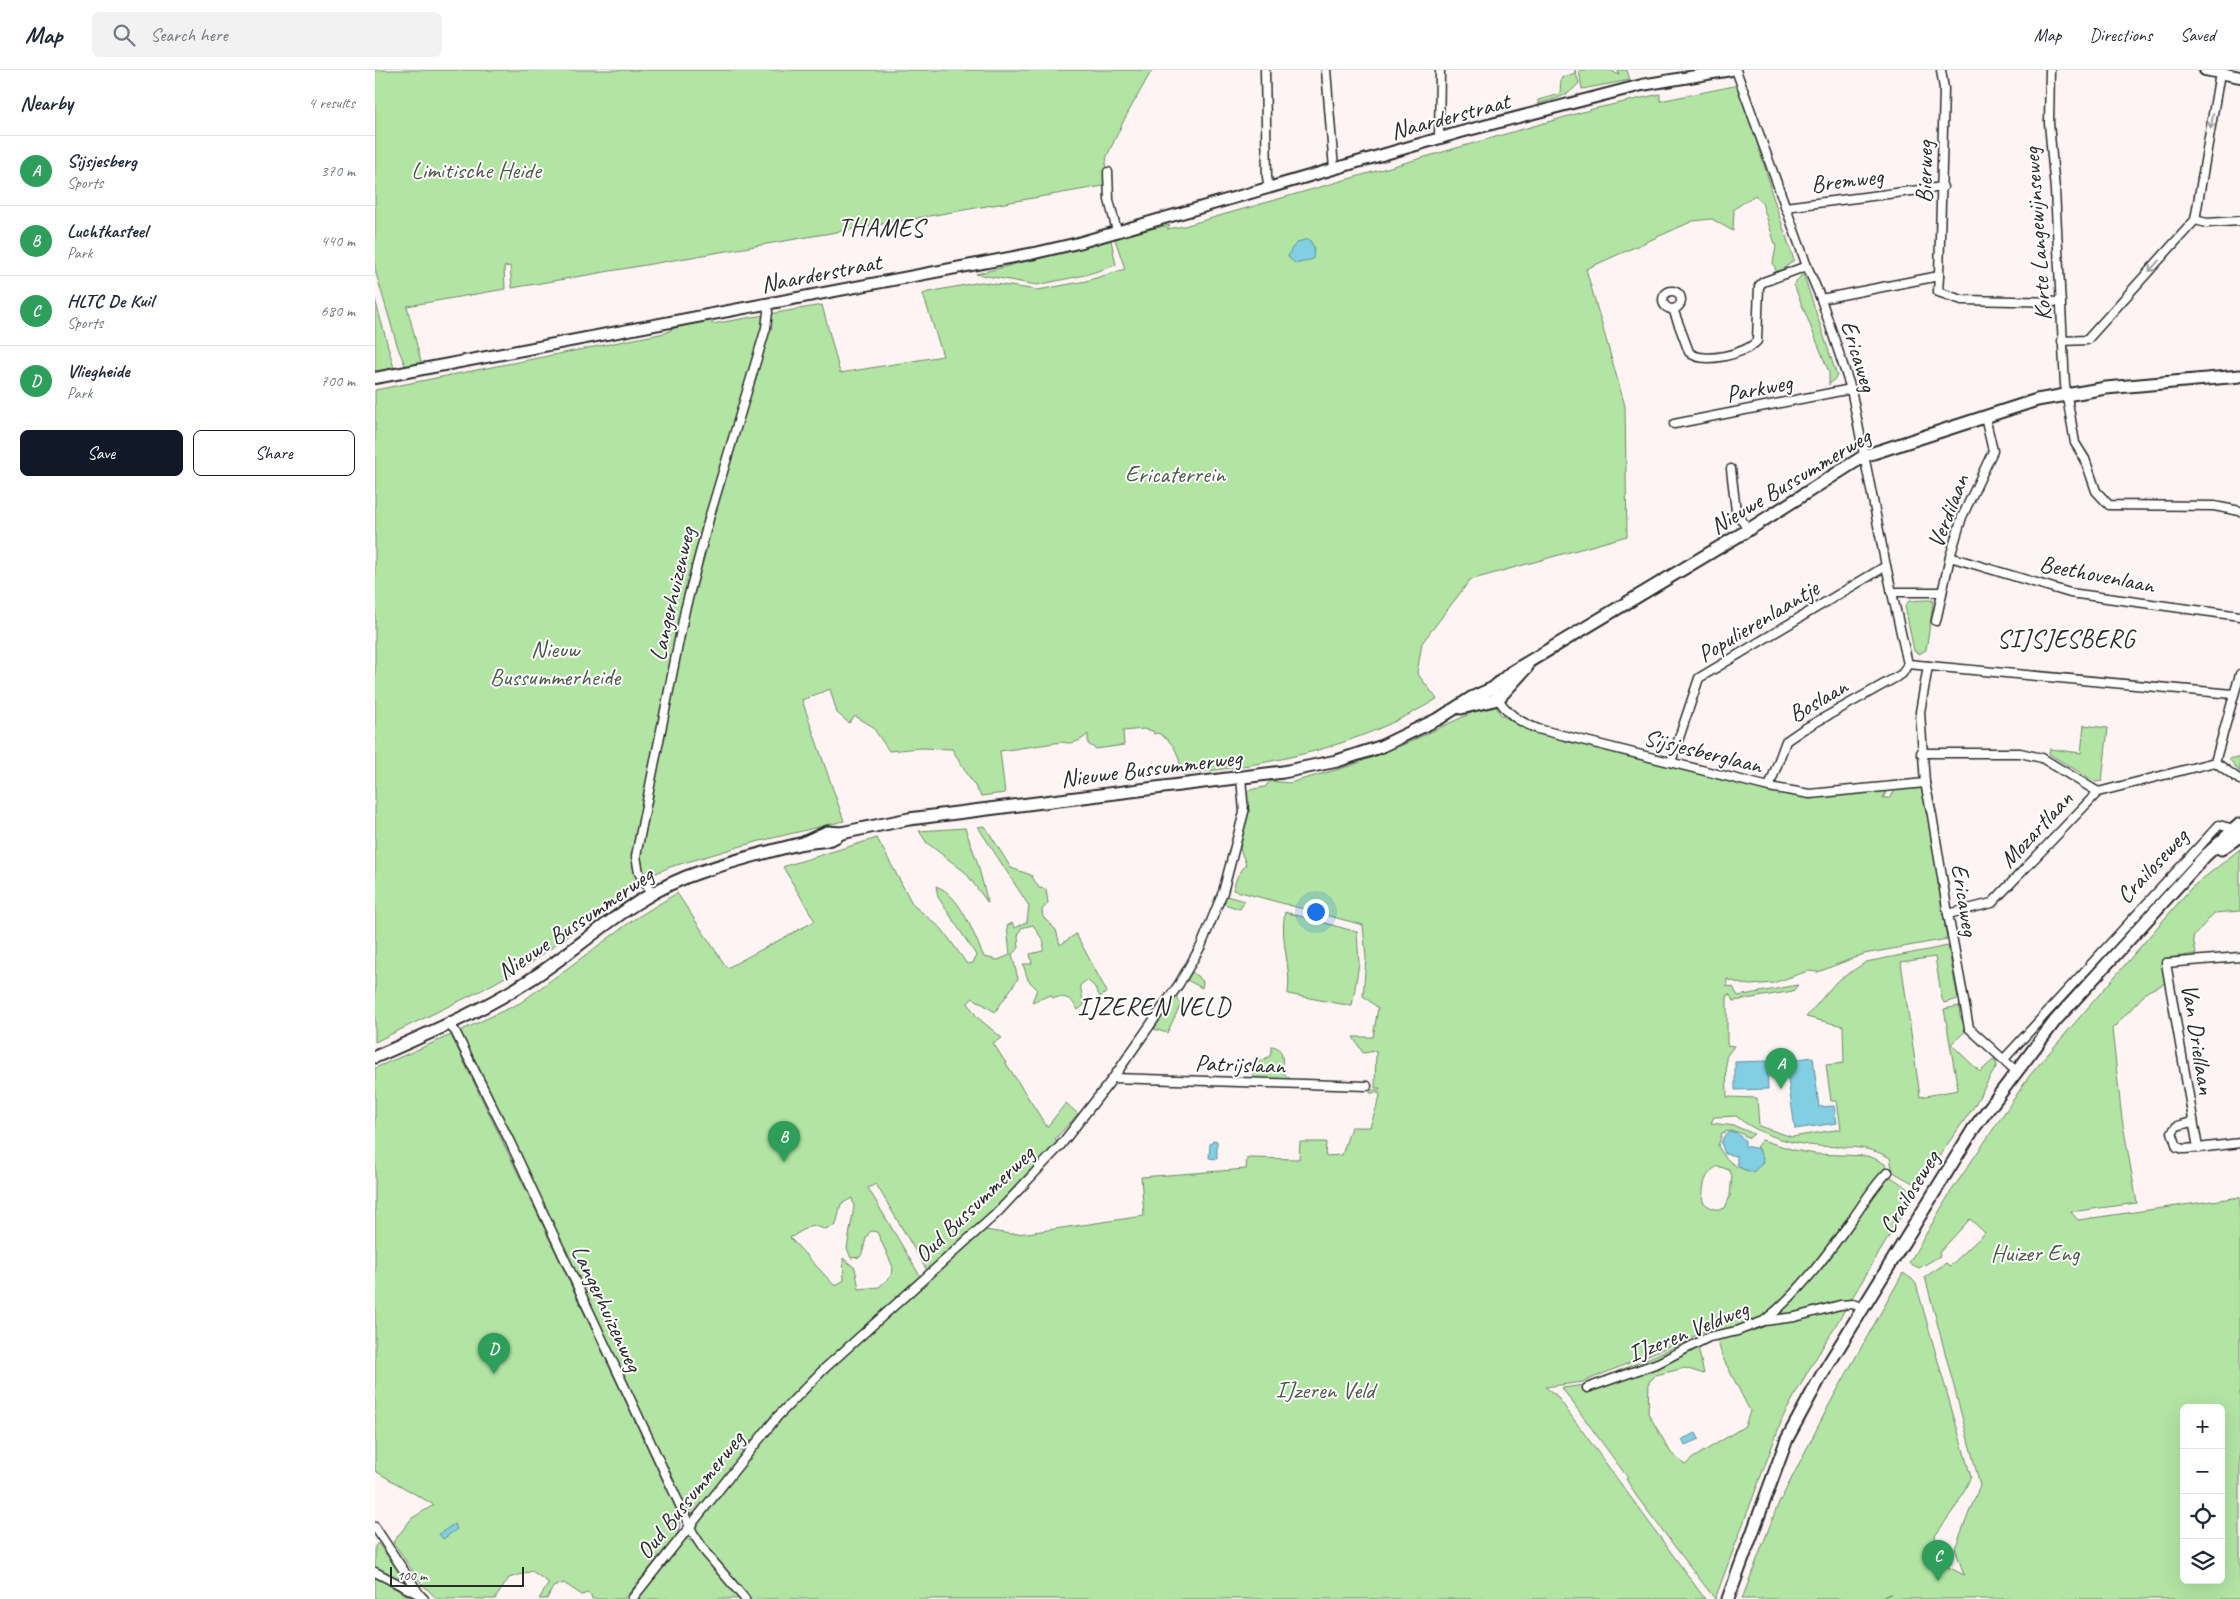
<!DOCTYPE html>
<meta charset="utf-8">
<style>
body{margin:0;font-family:Caveat,sans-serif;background:#f2f2f3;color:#1f2937}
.controls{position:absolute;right:15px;bottom:15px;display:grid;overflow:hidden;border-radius:8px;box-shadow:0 5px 20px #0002}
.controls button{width:45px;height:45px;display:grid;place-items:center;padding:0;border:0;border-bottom:1px solid #e0e1e3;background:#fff;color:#1f2937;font:25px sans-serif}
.scale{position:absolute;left:15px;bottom:12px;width:134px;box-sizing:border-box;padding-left:5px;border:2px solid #2b2b2b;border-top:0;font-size:14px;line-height:18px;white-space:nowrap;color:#2b2b2b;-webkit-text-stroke:4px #fff;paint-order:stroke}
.you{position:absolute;left:940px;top:841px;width:18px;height:18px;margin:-12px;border:4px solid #fff;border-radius:50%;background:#1a73e8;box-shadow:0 0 0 8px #1a73e833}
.badge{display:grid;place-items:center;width:32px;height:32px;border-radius:50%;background:#111827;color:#fff;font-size:16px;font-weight:700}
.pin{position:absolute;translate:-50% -41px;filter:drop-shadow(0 1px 2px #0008)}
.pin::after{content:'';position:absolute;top:26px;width:18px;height:15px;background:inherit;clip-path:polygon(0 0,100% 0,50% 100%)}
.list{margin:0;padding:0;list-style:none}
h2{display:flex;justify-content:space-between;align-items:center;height:65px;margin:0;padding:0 20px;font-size:21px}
h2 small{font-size:16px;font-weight:400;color:#747a83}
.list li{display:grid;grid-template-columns:32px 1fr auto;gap:15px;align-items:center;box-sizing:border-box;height:70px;padding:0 20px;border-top:1px solid #e0e1e3}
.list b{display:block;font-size:19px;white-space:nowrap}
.list p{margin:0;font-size:16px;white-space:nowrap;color:#747a83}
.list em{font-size:16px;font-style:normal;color:#747a83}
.actions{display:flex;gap:10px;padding:15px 20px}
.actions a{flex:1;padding:11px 0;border:1px solid #111827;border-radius:8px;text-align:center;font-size:18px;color:#111827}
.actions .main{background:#111827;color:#fff}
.icon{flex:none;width:28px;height:28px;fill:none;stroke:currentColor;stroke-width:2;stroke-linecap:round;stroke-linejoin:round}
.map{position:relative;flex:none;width:1865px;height:1529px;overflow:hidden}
header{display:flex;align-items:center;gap:30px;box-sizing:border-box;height:70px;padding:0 25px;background:#fff;border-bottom:1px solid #e0e1e3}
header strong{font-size:24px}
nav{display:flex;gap:28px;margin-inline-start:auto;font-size:18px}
.search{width:350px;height:45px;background:#f2f2f3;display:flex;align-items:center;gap:12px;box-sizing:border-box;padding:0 18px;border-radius:8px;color:#747a83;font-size:19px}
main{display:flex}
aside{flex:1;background:#fff}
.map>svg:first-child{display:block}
</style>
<header>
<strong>Map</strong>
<div class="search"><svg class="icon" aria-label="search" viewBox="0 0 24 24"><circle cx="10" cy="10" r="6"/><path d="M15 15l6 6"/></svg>Search here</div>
<nav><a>Map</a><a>Directions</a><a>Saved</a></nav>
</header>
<main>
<aside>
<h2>Nearby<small>4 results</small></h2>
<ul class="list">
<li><span class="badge" style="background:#2e9e5b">A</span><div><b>Sijsjesberg</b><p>Sports</p></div><em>370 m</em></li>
<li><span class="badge" style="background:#2e9e5b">B</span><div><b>Luchtkasteel</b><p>Park</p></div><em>440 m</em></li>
<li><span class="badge" style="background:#2e9e5b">C</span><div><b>HLTC De Kuil</b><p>Sports</p></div><em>680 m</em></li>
<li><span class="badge" style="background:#2e9e5b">D</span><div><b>Vliegheide</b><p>Park</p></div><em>700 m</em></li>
</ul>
<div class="actions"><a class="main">Save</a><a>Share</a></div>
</aside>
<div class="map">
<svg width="1865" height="1529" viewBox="0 0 1865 1529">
<rect width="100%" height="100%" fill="#fef4f4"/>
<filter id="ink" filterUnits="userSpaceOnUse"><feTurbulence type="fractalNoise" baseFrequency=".02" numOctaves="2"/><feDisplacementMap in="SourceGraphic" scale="10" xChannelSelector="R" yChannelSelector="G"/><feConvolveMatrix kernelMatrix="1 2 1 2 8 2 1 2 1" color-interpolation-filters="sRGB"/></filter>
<g filter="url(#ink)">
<g fill="#b2e4a4" stroke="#6e8868" fill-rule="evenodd">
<path d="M 0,0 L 777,0 L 750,48 L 732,86 L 728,116 L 137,218 L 135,196 L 129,197 L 130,219 L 32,236 L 47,296 L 32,300 L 23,278 L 0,200 Z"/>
<path d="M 1200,0 L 1204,13 C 1193,27 1179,29 1163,34 L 1163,30 L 1185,24 L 1186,8 L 1200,3 Z"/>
<path d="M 1204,0 L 1235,0 L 1244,5 L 1243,0 L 1252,0 L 1255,10 L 1207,19 Z"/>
<path d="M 1364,15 L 1396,117 L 1395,118 L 1419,190 L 1402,204 L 1398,192 L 1401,177 L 1387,133 L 1380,125 L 1359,139 L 1358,161 L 1337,149 L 1318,151 L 1211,199 L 1250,336 L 1252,466 L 1095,510 L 1047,573 L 1042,603 L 1062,629 C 980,678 901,694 807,704 C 803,683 801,674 783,663 L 779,664 L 778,661 L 768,659 L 748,661 L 749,675 L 721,679 L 713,674 L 713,664 C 706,671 697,675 687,672 L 625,681 L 630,723 L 606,726 L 577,679 L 545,678 L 514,681 L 497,656 L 480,646 L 474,653 L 462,643 L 455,619 L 427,630 L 469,751 L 377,773 L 295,797 L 272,807 L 156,893 L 105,921 L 0,972 L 0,320 L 290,263 L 304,256 L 337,250 L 337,254 L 447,235 L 465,303 L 568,286 L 548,224 L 553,222 L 606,212 L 663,220 L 711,211 L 750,199 L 740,169 L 744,168 L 744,166 L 795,155 L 792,159 L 809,156 L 1218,39 L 1285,24 L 1285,31 Z"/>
<path d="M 736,170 L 741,195 L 710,205 L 662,215 L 601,204 Z"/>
<path d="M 1428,203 L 1462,306 L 1454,315 L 1454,302 L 1419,215 Z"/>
<path d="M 0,229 L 22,309 L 0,313 Z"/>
<path d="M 1550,530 L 1558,530 L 1558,535 L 1551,580 L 1544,584 L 1539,581 L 1530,536 L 1534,531 Z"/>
<path d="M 1121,636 L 1126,645 L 1151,658 L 1436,726 L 1512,720 L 1508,728 L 1515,728 L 1521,719 L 1549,717 L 1572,869 L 1489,884 L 1443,902 L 1433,901 L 1398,913 L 1376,915 L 1366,914 L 1352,909 L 1352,916 L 1358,917 L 1363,926 L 1423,915 L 1418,921 L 1359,931 L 1354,924 L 1352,925 L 1352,975 L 1359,976 L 1351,987 L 1352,1027 L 1382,1028 L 1384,1056 L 1417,1067 L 1466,1059 L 1462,1031 L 1456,1031 L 1451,995 L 1469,993 L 1468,956 L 1431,947 L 1461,912 L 1491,892 L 1573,876 L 1583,929 L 1569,933 L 1567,929 L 1560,887 L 1526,892 L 1545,1027 L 1583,1020 L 1569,939 L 1584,936 L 1585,946 L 1592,960 L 1576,974 L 1605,1002 L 1619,989 L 1622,995 L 1598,1038 L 1543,1116 L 1518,1102 L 1515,1088 C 1491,1074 1469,1078 1443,1076 C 1416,1074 1382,1064 1361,1046 L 1339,1047 L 1336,1053 L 1360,1056 L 1379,1064 L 1374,1068 C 1364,1062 1358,1059 1347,1063 L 1343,1076 C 1351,1091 1361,1099 1378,1101 L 1384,1079 L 1381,1077 L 1387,1070 L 1419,1080 L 1440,1084 L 1492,1086 L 1501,1089 L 1510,1094 L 1516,1107 L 1540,1123 L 1432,1303 L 1408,1347 L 1340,1529 L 1262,1427 L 1251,1409 L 1253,1408 L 1187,1318 L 1210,1315 L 1321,1268 L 1329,1304 L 1310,1298 L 1281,1305 L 1274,1312 L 1273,1343 L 1296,1383 L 1310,1395 L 1318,1388 L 1370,1356 L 1375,1341 L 1347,1286 L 1339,1258 L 1208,1312 L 1170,1317 L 1181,1325 L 1330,1529 L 373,1529 L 336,1489 L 319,1459 L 339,1428 L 393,1361 L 450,1301 L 609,1160 L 636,1164 L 652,1163 L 769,1146 L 766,1107 L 871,1099 L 872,1088 L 924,1089 L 925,1072 L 951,1072 L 950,1086 L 967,1085 L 976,1057 L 995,1057 L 1005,1026 L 1004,1023 L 995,1023 L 995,1020 L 1005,1020 L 1005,1018 L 1000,1018 L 1001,981 L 988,983 L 978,967 L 998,967 L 1003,938 L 988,926 L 991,888 L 988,855 L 858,820 L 862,807 L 871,794 L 865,779 L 872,746 L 872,723 L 874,720 L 890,717 L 895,711 L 914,713 L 975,696 L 1030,674 L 1107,638 ZM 1343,1096 L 1354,1100 L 1357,1105 L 1355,1126 L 1350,1138 C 1341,1141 1335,1138 1328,1132 C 1327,1118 1329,1103 1343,1096 Z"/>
<path d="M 1709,655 L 1733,658 L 1727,711 L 1721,712 L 1674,684 L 1675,679 L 1706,683 Z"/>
<path d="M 1856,688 L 1865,688 L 1865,702 L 1854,689 Z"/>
<path d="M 610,756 L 636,798 L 656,805 L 664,818 L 671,819 L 673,833 L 667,840 L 668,847 L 681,860 L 685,875 L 701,864 L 732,922 L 725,927 L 719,916 L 712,910 L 705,915 L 709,935 L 703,940 C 696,928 692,926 678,928 L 676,925 L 657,932 L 662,919 L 653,910 L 648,894 L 657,894 L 655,884 L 668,881 L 669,872 L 658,855 L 646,858 L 643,866 L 644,878 L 637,884 L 643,909 L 620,942 L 598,928 L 593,933 L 602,947 L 627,968 L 618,973 L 672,1057 L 691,1033 L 703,1044 L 680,1069 L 685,1078 L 554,1204 L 501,1114 L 493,1118 L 545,1206 L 471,1273 L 349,1406 L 319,1444 L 314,1444 L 85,961 L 145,933 L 258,850 L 302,823 L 352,898 L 440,851 L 408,797 L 410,796 L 502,768 L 538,835 L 567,859 L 592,894 L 598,893 L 601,885 L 563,827 L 561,816 C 585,824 599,865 609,887 L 623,890 L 635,885 L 632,856 L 637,853 L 640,858 L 652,852 L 654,836 L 603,757 ZM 477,1128 L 479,1137 L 472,1178 L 476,1188 L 485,1187 C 491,1178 488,1168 496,1161 L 502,1162 L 518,1197 L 517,1205 L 504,1217 L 484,1219 L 480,1198 L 468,1188 L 469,1210 L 460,1216 L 415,1168 L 436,1155 L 450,1159 L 461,1155 L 466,1134 Z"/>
<path d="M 590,758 L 602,791 L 613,833 L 590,802 L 552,773 L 544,761 Z"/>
<path d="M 1865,779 L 1865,841 L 1839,843 L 1818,867 L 1821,884 L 1787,889 L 1791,913 L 1773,921 L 1737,959 L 1747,1049 L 1762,1133 L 1696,1142 L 1703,1150 L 1865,1127 L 1865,1529 L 1503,1529 L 1516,1524 L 1499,1529 L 1367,1529 L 1402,1437 L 1455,1333 L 1528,1203 L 1537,1209 L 1541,1214 L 1596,1407 L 1582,1435 L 1560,1466 L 1566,1483 L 1554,1487 L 1589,1505 L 1580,1478 L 1605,1415 L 1550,1207 L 1571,1193 L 1575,1196 L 1610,1163 L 1595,1149 L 1564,1183 L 1565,1186 L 1544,1198 L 1534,1193 L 1575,1123 L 1655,1005 L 1816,818 ZM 1809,1338 L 1846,1338 L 1846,1510 L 1809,1510 Z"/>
<path d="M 851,826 L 870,831 L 865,839 L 849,834 Z"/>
<path d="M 910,842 L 982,862 L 984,894 L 977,936 L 913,924 C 917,896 904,871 910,842 Z"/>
<path d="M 817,902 L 828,911 L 827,918 L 812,910 Z"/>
<path d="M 799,925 L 806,934 L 792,963 L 779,959 Z"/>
<path d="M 76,965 L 165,1149 L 303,1443 L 305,1455 L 302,1465 L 249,1529 L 217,1529 L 216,1525 L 212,1523 L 207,1525 L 189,1513 L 178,1517 L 172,1529 L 164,1529 L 174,1513 L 157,1501 L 134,1508 L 120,1529 L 62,1529 L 46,1513 L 18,1472 L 37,1448 L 59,1435 L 0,1401 L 0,998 Z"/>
<path d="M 897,976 C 911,978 906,994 909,1004 L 917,1010 L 876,1013 L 880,994 L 895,986 Z"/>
<path d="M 311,1468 L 318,1472 L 335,1494 L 369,1529 L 263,1529 Z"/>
<path d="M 3,1473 L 26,1505 L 21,1509 L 0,1498 L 0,1476 Z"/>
<path d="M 0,1506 L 29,1524 L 43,1529 L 0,1529 Z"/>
</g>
<g fill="#82cee2" stroke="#5f8d99">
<path d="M 934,169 L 939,177 L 938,189 L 921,194 L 913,187 C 917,175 922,171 934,169 Z"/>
<path d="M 1438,987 L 1444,1037 L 1459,1036 L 1462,1053 L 1420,1059 L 1411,995 L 1407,996 L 1407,991 Z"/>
<path d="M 1392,991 L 1393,1019 L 1360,1020 L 1360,992 Z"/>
<path d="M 1355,1062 L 1360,1062 L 1370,1070 L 1370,1076 L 1384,1079 L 1388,1089 L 1387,1094 L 1378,1102 L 1367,1099 L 1362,1094 L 1362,1086 L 1350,1084 L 1346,1073 L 1349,1066 Z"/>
<path d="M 838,1070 L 842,1071 L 842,1089 L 834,1088 L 835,1074 Z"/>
<path d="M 1321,1363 L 1324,1369 L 1310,1375 L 1307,1369 Z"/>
<path d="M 79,1454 L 82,1459 L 68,1469 L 64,1464 Z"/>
</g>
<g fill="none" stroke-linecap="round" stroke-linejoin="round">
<g stroke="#2b2b2b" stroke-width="11">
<g id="minor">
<path d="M 890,0 L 892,107 L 894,118"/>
<path d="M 951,0 L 959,99"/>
<path d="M 1361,0 L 1432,196 L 1446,229 L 1476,319 L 1511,496 L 1533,594"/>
<path d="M 1675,0 L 1674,53 L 1680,120 L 1690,315 L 1700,373 L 1710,389 L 1721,421 L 1734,435 L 1839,436 L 1865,441"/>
<path d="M 1064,69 L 1065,0"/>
<path d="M 733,102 L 734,130 L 742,161"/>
<path d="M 1410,137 L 1568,117"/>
<path d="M 1820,150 L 1832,153 L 1865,151"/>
<path d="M 1564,206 L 1569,19 L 1566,0"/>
<circle cx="1297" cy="230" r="9"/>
<path d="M 1446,229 L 1564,206 L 1563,222 L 1587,230 L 1686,232"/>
<path d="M 1298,239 L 1314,282 C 1327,295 1371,284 1382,271 L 1384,216 L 1388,212 L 1432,196"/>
<path d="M 1687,271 L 1712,270 L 1820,150 L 1845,3"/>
<path d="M 1299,354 L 1476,319"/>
<path d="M 1356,399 L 1361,441 L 1373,460"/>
<path d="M 1575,487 L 1695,523 L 1865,546"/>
<path d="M 1516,522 L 1567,522"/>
<path d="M 1561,551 L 1575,487 L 1587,447 L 1618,381 L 1610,347"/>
<path d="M 1533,594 L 1858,624"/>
<path d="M 1553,596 L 1545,642 L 1550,713 L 1557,745 L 1573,844 L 1594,958 L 1642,1002"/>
<path d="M 1121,625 C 1131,644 1145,652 1163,659 L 1394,717 L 1435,724 L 1550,713"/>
<path d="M 1546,683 L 1645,683 L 1667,688 L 1723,722 L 1840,692 L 1865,710"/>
<path d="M 1296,692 L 1324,608 L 1511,496"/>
<path d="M 1840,692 L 1865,604"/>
<path d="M 1394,717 L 1411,671 L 1427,660 L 1527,604 L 1533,594"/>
<path d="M 276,823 L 264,803 L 261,786 L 310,540 L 335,445 L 391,258 L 393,242 L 392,234"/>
<path d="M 1573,844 L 1617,833 L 1723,722"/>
<path d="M 73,954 L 80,961 L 135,1072 L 318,1463 L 331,1483 L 370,1529"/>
<path d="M 1629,989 L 1844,755 L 1859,759 L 1862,762"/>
<path d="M 738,1008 L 992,1016"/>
<path d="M 1817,1052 L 1802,1056 L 1797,1062 L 1802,1077 L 1809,1079 L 1823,1078 L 1791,893 L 1865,887"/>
<path d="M 1823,1078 L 1865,1073"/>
<path d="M 1390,1250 C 1424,1223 1451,1186 1476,1151 C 1488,1135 1498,1116 1513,1102"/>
<path d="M 1212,1318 L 1283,1293 L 1334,1267 L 1362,1261 L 1389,1251 L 1420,1247 L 1465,1235 L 1478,1234 L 1488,1238"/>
<path d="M 0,1457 L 45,1525"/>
<path d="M 0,1502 L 45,1525 L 49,1529"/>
<path d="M 257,1529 L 402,1347 L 449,1299 L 621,1144 L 685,1076 L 738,1008 L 804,914 L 826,876 L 848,822 L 869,742 L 866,708"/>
</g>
</g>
<g stroke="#2b2b2b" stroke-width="14">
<g id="tertiary">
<path d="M 1830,0 L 1865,7"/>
<path d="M 0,308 L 660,183 L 703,173 L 1086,62 L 1267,15 L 1356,0"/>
</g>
</g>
<g stroke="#2b2b2b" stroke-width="15">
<g id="secondary">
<path d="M 1086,638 L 1123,629 L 1152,597"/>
<path d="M 430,772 L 452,762 L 466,763 L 534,749 L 908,702 L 962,691 L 1005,677 L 1065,648 L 1096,628 L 1118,618 L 1135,603 L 1373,460 L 1489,386 L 1662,330 L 1731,318 L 1865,306"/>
<path d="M 1846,779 L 1865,766"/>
<path d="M 0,987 C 52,964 105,942 153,911 C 210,875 259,823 325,802 C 358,791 391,782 424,774 C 440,770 453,774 466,763"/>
<path d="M 1353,1529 L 1412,1369 L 1445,1308 L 1599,1058 L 1680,951 L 1830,786 L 1865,754"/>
</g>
</g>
<use href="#minor" stroke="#fff" stroke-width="8"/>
<use href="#tertiary" stroke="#fff" stroke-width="10"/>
<use href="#secondary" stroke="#fff" stroke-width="11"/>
</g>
<defs><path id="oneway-shaft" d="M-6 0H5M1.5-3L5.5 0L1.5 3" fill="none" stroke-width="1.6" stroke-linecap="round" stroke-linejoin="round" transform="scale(1.25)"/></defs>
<g stroke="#a0a0a0">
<use href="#oneway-shaft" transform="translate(1837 51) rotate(100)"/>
<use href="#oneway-shaft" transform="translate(1779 196) rotate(132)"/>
</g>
</g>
<g text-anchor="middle" stroke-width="4" stroke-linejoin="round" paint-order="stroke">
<g font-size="24" fill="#2b2b2b" stroke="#fff">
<text transform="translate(1075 46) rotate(-15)" y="8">Naarderstraat</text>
<text transform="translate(1549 102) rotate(-89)" y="8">Bierweg</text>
<text transform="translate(1472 110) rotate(-7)" y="8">Bremweg</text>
<text transform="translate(1662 164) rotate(-94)" y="8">Korte Langewijnseweg</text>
<text transform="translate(446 203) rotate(-11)" y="8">Naarderstraat</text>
<text transform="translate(1484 286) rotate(73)" y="8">Ericaweg</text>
<text transform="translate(1384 318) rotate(-11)" y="8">Parkweg</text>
<text transform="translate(1415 411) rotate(-31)" y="8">Nieuwe Bussummerweg</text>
<text transform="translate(1573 441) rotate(-69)" y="8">Verdilaan</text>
<text transform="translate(1722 504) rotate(11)" y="8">Beethovenlaan</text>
<text transform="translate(297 524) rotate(-77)" y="8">Langerhuizenweg</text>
<text transform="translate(1383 551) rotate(-31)" y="8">Populierenlaantje</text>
<text transform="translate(1443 630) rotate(-30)" y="8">Boslaan</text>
<text transform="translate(1328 681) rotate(14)" y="8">Sijsjesberglaan</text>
<text transform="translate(776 698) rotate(-7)" y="8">Nieuwe Bussummerweg</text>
<text transform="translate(1661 759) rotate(-47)" y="8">Mozartlaan</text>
<text transform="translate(1777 796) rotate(-47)" y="8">Crailoseweg</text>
<text transform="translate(1590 830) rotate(81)" y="8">Ericaweg</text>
<text transform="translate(200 853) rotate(-34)" y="8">Nieuwe Bussummerweg</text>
<text transform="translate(1823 969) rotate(81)" y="8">Van Driellaan</text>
<text transform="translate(865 994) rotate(2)" y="8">Patrijslaan</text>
<text transform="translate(1534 1122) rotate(-58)" y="8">Crailoseweg</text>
<text transform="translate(599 1134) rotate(-44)" y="8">Oud Bussummerweg</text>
<text transform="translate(232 1238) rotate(65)" y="8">Langerhuizenweg</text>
<text transform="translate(1313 1261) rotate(-22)" y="8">IJzeren Veldweg</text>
<text transform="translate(315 1425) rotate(-51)" y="8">Oud Bussummerweg</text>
</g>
<g font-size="24" fill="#4d5949" stroke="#fff">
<text x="101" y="108">Limitische Heide</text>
<text x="800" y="412">Ericaterrein</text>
<text x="180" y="587">Nieuw<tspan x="180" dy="28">Bussummerheide</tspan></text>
<text x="1660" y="1191">Huizer Eng</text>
<text x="950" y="1328">IJzeren Veld</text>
</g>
<g font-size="25" letter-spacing="1" fill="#2b2b2b" stroke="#fff">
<text x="506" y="166">THAMES</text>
<text x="1691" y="577">SIJSJESBERG</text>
<text x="779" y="945">IJZEREN VELD</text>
</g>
</g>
</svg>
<div class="controls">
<button>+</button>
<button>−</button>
<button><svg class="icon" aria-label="locate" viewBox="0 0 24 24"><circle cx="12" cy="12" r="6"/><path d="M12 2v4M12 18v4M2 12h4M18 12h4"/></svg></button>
<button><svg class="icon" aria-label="layers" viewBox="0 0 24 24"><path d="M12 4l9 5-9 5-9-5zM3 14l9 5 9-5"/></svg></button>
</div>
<div class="scale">100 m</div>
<div class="you"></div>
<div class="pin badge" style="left:1406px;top:1019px;background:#2e9e5b">A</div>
<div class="pin badge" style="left:409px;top:1092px;background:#2e9e5b">B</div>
<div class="pin badge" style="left:1563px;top:1511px;background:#2e9e5b">C</div>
<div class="pin badge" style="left:119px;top:1304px;background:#2e9e5b">D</div>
</div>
</main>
